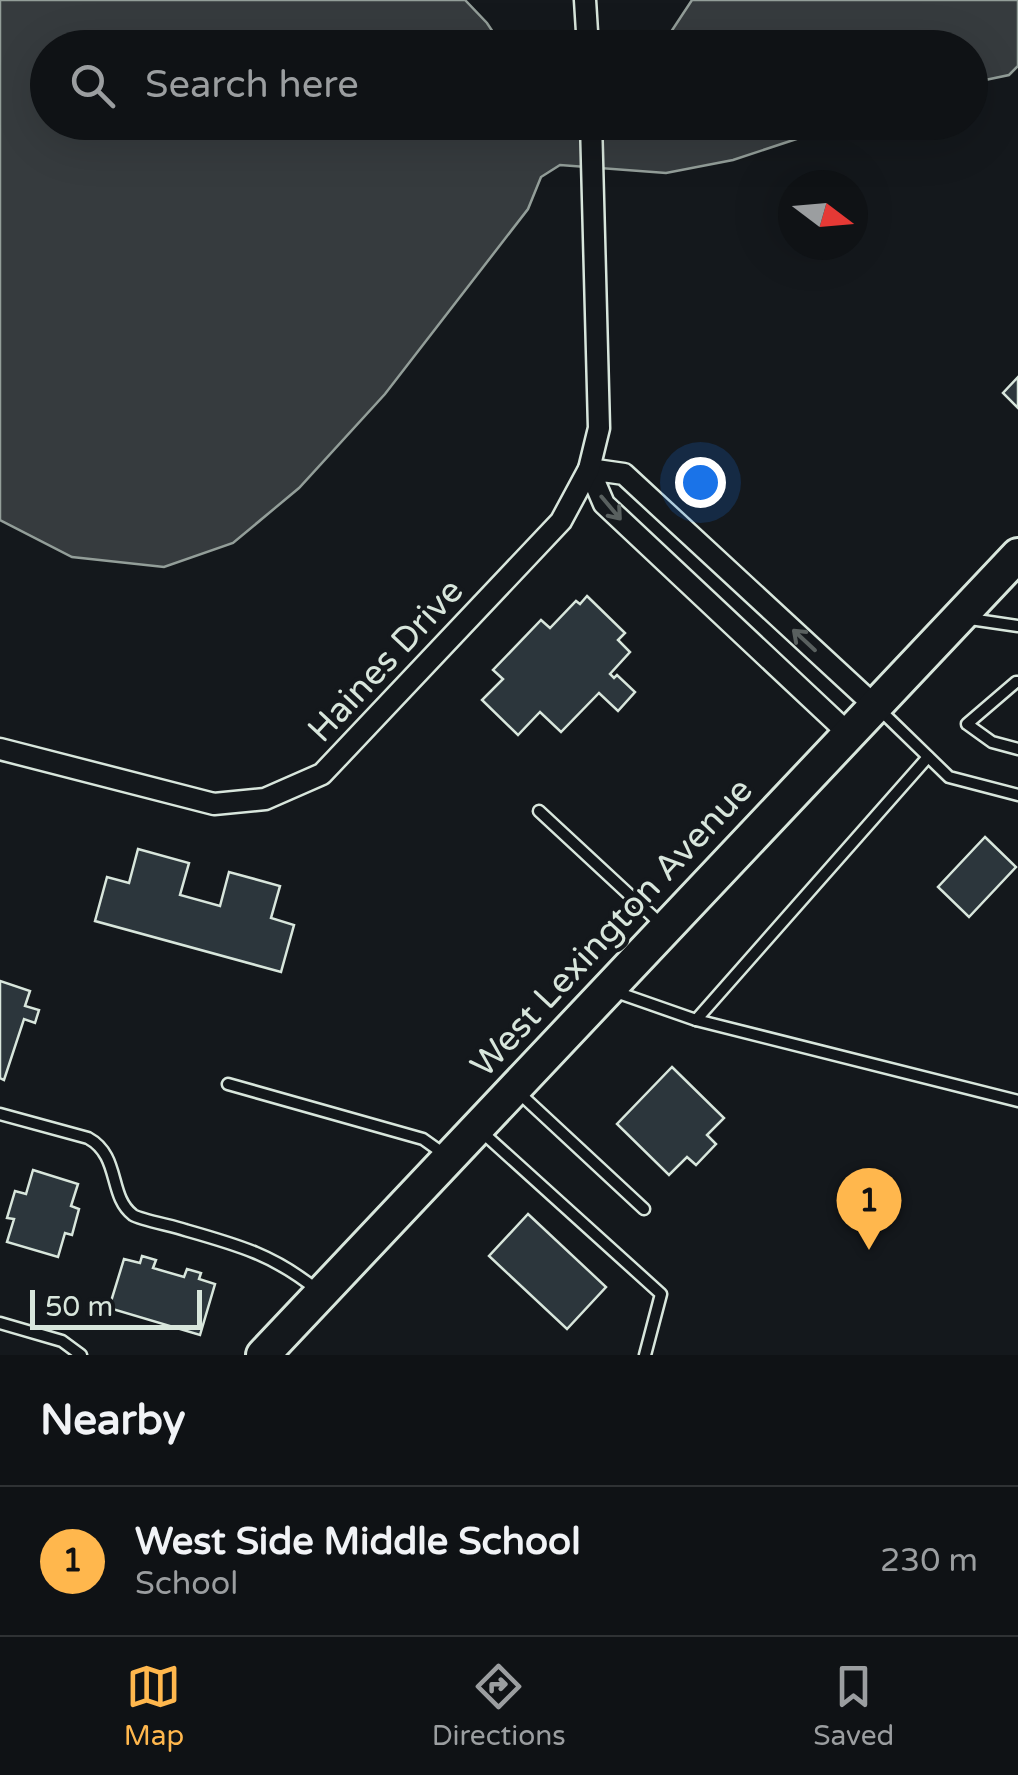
<!DOCTYPE html>
<style>
body{margin:0;font-family:"Varela Round",sans-serif;background:#1d2022;color:#f1f3f6}
.compass{position:absolute;left:778px;top:170px;width:90px;height:90px;border-radius:50%;background:#0f1215;box-shadow:0 10px 40px #0002;rotate:106deg}
.scale{position:absolute;left:30px;bottom:25px;width:172px;box-sizing:border-box;padding-left:10px;border:5px solid #d8e6dc;border-top:0;font-size:28px;line-height:35px;white-space:nowrap;color:#d8e6dc;-webkit-text-stroke:8px #14181c;paint-order:stroke}
.you{position:absolute;left:700px;top:482px;width:35px;height:35px;margin:-25px;border:8px solid #fff;border-radius:50%;background:#1a73e8;box-shadow:0 0 0 15px #1a73e833}
.badge{display:grid;place-items:center;width:65px;height:65px;border-radius:50%;background:#ffb74d;color:#111;font-size:32px;font-weight:700}
.pin{position:absolute;translate:-50% -82px;filter:drop-shadow(0 2px 5px #0008)}
.pin::after{content:'';position:absolute;top:52px;width:35px;height:30px;background:inherit;clip-path:polygon(0 0,100% 0,50% 100%)}
.list{margin:0;padding:0;list-style:none}
h2{display:flex;justify-content:space-between;align-items:center;height:130px;margin:0;padding:0 40px;font-size:42px}
h2 small{font-size:32px;font-weight:400;color:#9b9ea0}
.list li{display:grid;grid-template-columns:65px 1fr auto;gap:30px;align-items:center;box-sizing:border-box;height:150px;padding:0 40px;border-top:2px solid #2f3234}
.list b{display:block;font-size:38px;white-space:nowrap}
.list p{margin:0;font-size:32px;white-space:nowrap;color:#9b9ea0}
.list em{font-size:32px;font-style:normal;color:#9b9ea0}
.icon{flex:none;width:55px;height:55px;fill:none;stroke:currentColor;stroke-width:2;stroke-linecap:round;stroke-linejoin:round}
.map{position:relative;flex:none;width:1018px;height:1355px;overflow:hidden}
.search{position:absolute;background:#0f1215;box-shadow:0 10px 40px #0002;left:30px;right:30px;top:30px;height:110px;display:flex;align-items:center;gap:25px;box-sizing:border-box;padding:0 35px;border-radius:55px;color:#9b9ea0;font-size:38px}
.sheet{height:280px;background:#0f1215}
nav{display:flex;justify-content:space-around;align-items:center;box-sizing:border-box;height:140px;border-top:2px solid #2f3234;background:#0f1215;font-size:28px;color:#9b9ea0}
nav a{display:grid;justify-items:center;gap:5px}
nav .on{color:#ffb74d}
.map>svg:first-child{display:block}
</style>
<div class="map">
<svg width="1018" height="1355" viewBox="0 0 1018 1355">
<rect width="100%" height="100%" fill="#14181c"/>
<g fill="#363b3e" stroke="#939e99" stroke-width="2.5">
<path d="M 0,0 L 465,0 L 487,23 L 503,47 L 48,48 L 48,122 L 556,122 L 571,132 L 616,132 L 628,128 L 631,122 L 845,123 L 733,160 L 666,173 L 560,165 L 541,177 L 528,209 L 385,394 L 299,488 L 233,543 L 164,567 L 72,557 L 0,520 Z"/>
<path d="M 692,0 L 1018,0 L 1018,66 L 1009,75 L 971,83 L 970,48 L 661,47 Z"/>
</g>
<g fill="#2c363c" stroke="#d8e6dc" stroke-width="2.5">
<path d="M 1018,377 L 1018,408 L 1003,393 Z"/>
<path d="M 587,596 L 625,633 L 618,640 L 630,652 L 610,674 L 614,678 L 617,675 L 635,692 L 618,711 L 599,693 L 561,732 L 540,712 L 518,735 L 482,700 L 503,679 L 493,670 L 541,620 L 550,628 L 576,601 L 580,604 Z"/>
<path d="M 985,837 L 1016,867 L 969,917 L 938,887 Z"/>
<path d="M 138,849 L 189,863 L 180,895 L 220,906 L 229,872 L 280,886 L 271,918 L 294,925 L 281,972 L 95,921 L 107,877 L 129,883 Z"/>
<path d="M 0,981 L 30,991 L 25,1006 L 39,1010 L 35,1023 L 24,1019 L 4,1080 L 0,1078 Z"/>
<path d="M 672,1067 L 724,1118 L 707,1135 L 716,1144 L 696,1165 L 687,1157 L 669,1175 L 617,1124 Z"/>
<path d="M 33,1170 L 78,1184 L 71,1206 L 79,1209 L 72,1235 L 65,1233 L 58,1257 L 7,1242 L 14,1219 L 7,1218 L 15,1191 L 26,1194 Z"/>
<path d="M 528,1214 L 606,1287 L 567,1329 L 489,1256 Z"/>
<path d="M 142,1256 L 156,1260 L 153,1268 L 184,1277 L 187,1269 L 201,1273 L 199,1279 L 215,1284 L 200,1335 L 109,1308 L 124,1259 L 140,1263 Z"/>
</g>
<g fill="none" stroke-linecap="round" stroke-linejoin="round">
<g stroke="#d8e6dc" stroke-width="15">
<g id="service">
<path d="M 970,619 L 1018,626"/>
<path d="M 1018,682 L 1016,682 L 967,724 L 992,742 L 1018,749"/>
<path d="M 879,709 L 949,777 L 1018,795"/>
<path d="M 539,811 L 663,926"/>
<path d="M 613,991 L 696,1020 L 928,757"/>
<path d="M 696,1020 L 1018,1101"/>
<path d="M 228,1084 L 423,1139 L 444,1154"/>
<path d="M 517,1091 L 644,1209"/>
<path d="M 0,1114 L 88,1138 C 121,1156 108,1196 133,1215 C 141,1220 174,1226 185,1230 C 238,1245 274,1255 317,1290"/>
<path d="M 483,1133 L 661,1294 L 645,1355"/>
<path d="M 0,1323 L 62,1341 L 81,1355"/>
</g>
</g>
<g stroke="#d8e6dc" stroke-width="25">
<g id="minor">
<path d="M 585,0 L 588,48"/>
<path d="M 849,734 L 604,504 L 589,469 L 624,474 L 875,706"/>
<path d="M 0,749 L 214,804 L 265,799 L 322,774 L 561,521 L 589,469 L 599,428 L 591,122"/>
</g>
</g>
<g stroke="#d8e6dc" stroke-width="38">
<path id="primary" d="M 263,1355 L 1018,555"/>
</g>
<use href="#service" stroke="#14181c" stroke-width="10"/>
<use href="#minor" stroke="#14181c" stroke-width="20"/>
<use href="#primary" stroke="#14181c" stroke-width="32"/>
</g>
<defs><path id="oneway-shaft" d="M-6 0H5M1.5-3L5.5 0L1.5 3" fill="none" stroke-width="1.6" stroke-linecap="round" stroke-linejoin="round" transform="scale(2.5)"/></defs>
<g stroke="#59605f">
<use href="#oneway-shaft" transform="translate(611 508) rotate(50)"/>
<use href="#oneway-shaft" transform="translate(804 640) rotate(-137)"/>
</g>
<g text-anchor="middle" stroke-width="8" stroke-linejoin="round" paint-order="stroke">
<g font-size="35" fill="#d8e6dc" stroke="#14181c">
<text transform="translate(385 660) rotate(-47)" y="12">Haines Drive</text>
<text transform="translate(611 927) rotate(-47)" y="12">West Lexington Avenue</text>
</g>
</g>
</svg>
<svg class="compass" viewBox="-18 -18 36 36"><path d="M0-13l5 13h-10z" fill="#e53935"/><path d="M0 13l5-13h-10z" fill="#9b9ea0"/></svg>
<div class="scale">50 m</div>
<div class="you"></div>
<div class="pin badge" style="left:869px;top:1250px">1</div>
<div class="search"><svg class="icon" aria-label="search" viewBox="0 0 24 24"><circle cx="10" cy="10" r="6"/><path d="M15 15l6 6"/></svg>Search here</div>
</div>
<section class="sheet">
<h2>Nearby<small></small></h2>
<ul class="list">
<li><span class="badge">1</span><div><b>West Side Middle School</b><p>School</p></div><em>230 m</em></li>
</ul>
</section>
<nav>
<a class="on"><svg class="icon" aria-label="map" viewBox="0 0 24 24"><path d="M3 6l6-2 6 2 6-2v14l-6 2-6-2-6 2zM9 4v14M15 6v14"/></svg>Map</a>
<a><svg class="icon" aria-label="directions" viewBox="0 0 24 24"><path d="M12 3l9 9-9 9-9-9zM9 14v-3h6M13 9l2 2-2 2"/></svg>Directions</a>
<a><svg class="icon" aria-label="saved" viewBox="0 0 24 24"><path d="M7 4h10v16l-5-4-5 4z"/></svg>Saved</a>
</nav>
